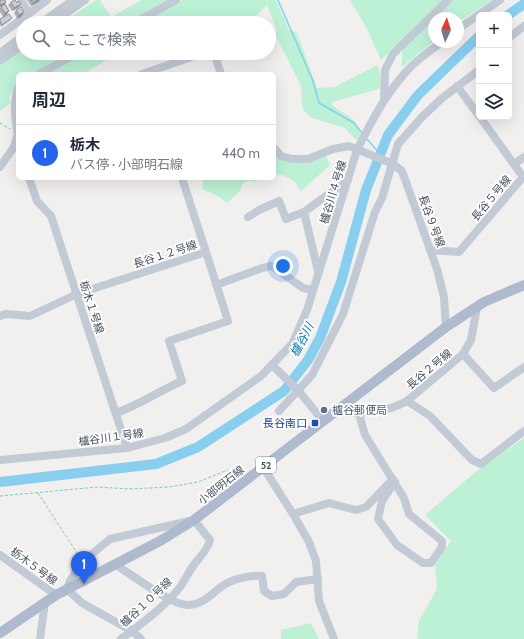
<!DOCTYPE html>
<html lang="ja">
<meta charset="utf-8">
<style>
body{margin:0;font-family:Cabin,"Noto Sans JP",sans-serif;background:#f2f2f3;color:#1f2937}
.controls{position:absolute;right:12px;top:12px;display:grid;overflow:hidden;border-radius:6px;box-shadow:0 4px 16px #0002}
.controls button{width:36px;height:36px;display:grid;place-items:center;padding:0;border:0;border-bottom:1px solid #e0e1e3;background:#fff;color:#1f2937;font:20px sans-serif}
.compass{position:absolute;left:428px;top:12px;width:36px;height:36px;border-radius:50%;background:#fff;box-shadow:0 4px 16px #0002;rotate:4deg}
.you{position:absolute;left:283px;top:266px;width:14px;height:14px;margin:-10px;border:3px solid #fff;border-radius:50%;background:#1a73e8;box-shadow:0 0 0 6px #1a73e833}
.badge{display:grid;place-items:center;width:26px;height:26px;border-radius:50%;background:#2563eb;color:#fff;font-size:13px;font-weight:700}
.pin{position:absolute;translate:-50% -33px;filter:drop-shadow(0 1px 2px #0008)}
.pin::after{content:'';position:absolute;top:21px;width:14px;height:12px;background:inherit;clip-path:polygon(0 0,100% 0,50% 100%)}
.list{margin:0;padding:0;list-style:none}
h2{display:flex;justify-content:space-between;align-items:center;height:52px;margin:0;padding:0 16px;font-size:17px}
h2 small{font-size:13px;font-weight:400;color:#747a83}
.list li{display:grid;grid-template-columns:26px 1fr auto;gap:12px;align-items:center;box-sizing:border-box;height:56px;padding:0 16px;border-top:1px solid #e0e1e3}
.list b{display:block;font-size:15px;white-space:nowrap}
.list p{margin:0;font-size:13px;white-space:nowrap;color:#747a83}
.list em{font-size:13px;font-style:normal;color:#747a83}
.icon{flex:none;width:22px;height:22px;fill:none;stroke:currentColor;stroke-width:2;stroke-linecap:round;stroke-linejoin:round}
.map{position:relative;flex:none;width:524px;height:639px;overflow:hidden}
.search{position:absolute;background:#fff;box-shadow:0 4px 16px #0002;left:16px;top:16px;width:260px;height:44px;display:flex;align-items:center;gap:10px;box-sizing:border-box;padding:0 14px;border-radius:22px;color:#747a83;font-size:15px}
.panel{position:absolute;background:#fff;box-shadow:0 4px 16px #0002;left:16px;top:72px;width:260px;height:108px;border-radius:6px}
.map>svg:first-child{display:block}
</style>
<div class="map">
<svg width="524" height="639" viewBox="0 0 524 639">
<rect width="100%" height="100%" fill="#f2efef"/>
<g fill="#bcf1d6">
<path d="M 96,0 L 100,0 L 111,17 L 142,0 L 171,0 L 129,23 L 62,23 Z"/>
<path d="M 182,0 L 276,0 L 289,30 L 297,33 L 317,88 L 335,87 L 377,65 C 381,71 382,83 379,89 L 332,102 L 333,106 L 354,120 L 361,135 L 356,140 L 345,128 L 312,118 L 305,112 L 302,106 L 301,86 L 275,34 L 277,30 L 267,5 L 249,23 L 139,23 Z"/>
<path d="M 350,0 L 492,0 L 458,22 L 458,18 L 434,18 L 434,41 L 402,67 L 402,51 L 397,45 L 381,60 L 366,27 Z"/>
<path d="M 23,50 L 23,53 L 74,53 L 35,74 L 18,74 L 18,83 L 9,97 L 10,104 L 0,111 L 0,66 Z"/>
<path d="M 83,53 L 119,53 L 88,71 L 89,74 L 44,74 Z"/>
<path d="M 274,150 L 279,156 L 326,156 L 330,165 L 301,191 C 295,180 287,175 274,174 Z"/>
<path d="M 204,178 L 261,178 L 254,182 L 250,180 L 242,184 L 241,190 L 227,203 L 218,196 L 202,189 Z"/>
<path d="M 524,438 L 524,639 L 417,639 L 419,621 L 437,589 L 435,565 L 451,541 L 425,515 L 478,470 Z"/>
<path d="M 311,623 L 319,639 L 281,639 L 281,630 Z"/>
</g>
<g fill="none" stroke-linecap="round" stroke-linejoin="round">
<g stroke="#87ceef" stroke-width="1.5">
<path d="M 278,0 L 313,81 L 319,103 L 354,123 L 362,133"/>
<path d="M 367,139 L 380,154"/>
</g>
<g stroke="#87ceef" stroke-width="10">
<path d="M 508,15 L 524,4"/>
<path d="M 0,482 L 156,464 L 198,447 L 284,391 L 308,360 L 320,338 L 341,282 L 366,190 L 388,135 L 418,95 L 479,36"/>
</g>
<g stroke="#72d0ac" stroke-width="1" stroke-dasharray="3 2" stroke-linecap="butt">
<path d="M 0,123 L 10,129"/>
<path d="M 38,493 L 79,556"/>
<path d="M 0,496 L 98,487 L 129,489 L 169,487 L 198,482 L 228,470"/>
</g>
<g stroke="#c2cad5" stroke-width="8">
<path d="M 21,0 L 29,13"/>
<path d="M 41,23 L 73,0"/>
<path d="M 53,23 L 85,0"/>
<path d="M 134,23 L 176,0"/>
<path d="M 458,29 L 500,0"/>
<path d="M 0,35 L 47,0"/>
<path d="M 509,38 L 524,26"/>
<path d="M 0,53 L 23,36"/>
<path d="M 214,53 L 221,74"/>
<path d="M 0,61 L 23,45"/>
<path d="M 39,74 L 78,53"/>
<path d="M 142,74 L 203,53"/>
<path d="M 457,86 L 479,116"/>
<path d="M 18,88 C 13,103 15,119 18,135"/>
<path d="M 384,99 L 385,70 L 393,54 L 448,0"/>
<path d="M 274,148 L 281,156 L 292,159 L 308,159 L 333,149 L 349,146 L 393,164 L 402,171 L 437,269 L 444,297 L 446,327"/>
<path d="M 514,164 L 524,157"/>
<path d="M 0,167 L 14,147 L 18,133"/>
<path d="M 29,178 L 37,201 L 51,216 L 127,448"/>
<path d="M 182,178 L 206,252"/>
<path d="M 304,212 L 318,271"/>
<path d="M 248,217 L 259,210 L 279,201 L 286,219 L 304,212 L 348,180"/>
<path d="M 431,250 L 459,252 L 523,177 L 480,117"/>
<path d="M 216,285 L 262,268 L 272,266 L 303,288 L 312,290"/>
<path d="M 0,316 L 6,314 L 30,316 L 77,294 L 206,252 L 228,321 L 169,341 L 182,381 C 159,391 139,405 116,413"/>
<path d="M 463,354 L 471,340 L 477,307"/>
<path d="M 272,365 L 298,390 L 323,421"/>
<path d="M 407,401 L 430,416 L 472,460 L 481,464 L 524,431"/>
<path d="M 279,411 L 312,375 L 343,314 L 375,212 L 382,198 L 398,144 L 422,117 L 441,99 L 479,70"/>
<path d="M 334,412 C 359,414 384,414 407,401 L 463,354 L 494,388 L 524,367"/>
<path d="M 359,414 L 365,435 L 404,498 L 409,514 L 442,541 L 442,547 L 431,563 L 423,563 L 397,545 L 378,519 L 382,501 L 395,482"/>
<path d="M 0,460 L 127,448 L 165,438 L 186,429 L 261,376 L 292,344 L 307,310 L 357,150 C 371,122 385,95 406,72 C 416,60 430,51 442,42"/>
<path d="M 263,467 L 293,514 L 329,503 L 356,510 L 366,507 L 393,479"/>
<path d="M 293,514 L 309,542 L 316,561 L 319,601 L 334,639"/>
<path d="M 0,555 L 56,595"/>
<path d="M 116,565 C 131,574 171,605 187,605 C 203,605 210,595 221,587 C 231,579 249,575 262,576 L 264,591 L 272,596 L 284,594 L 296,582 L 318,579"/>
<path d="M 40,639 L 45,602"/>
<path d="M 121,639 C 140,625 166,606 180,587 C 186,579 190,569 197,561 C 202,554 208,549 210,540 L 194,520 L 110,539 L 82,562 L 70,581 L 67,589 L 82,603 L 132,631 L 141,639"/>
</g>
<path stroke="#aebbcf" stroke-width="10" d="M 0,633 L 56,595 L 160,541 L 194,520 L 446,327 L 484,302 L 524,285"/>
</g>
<g fill="#afb0b7">
<path d="M 27,0 L 40,0 L 38,2 L 31,6 Z"/>
<path d="M 11,2 L 17,3 L 21,4 L 19,7 L 12,11 L 8,5 Z"/>
<path d="M 1,7 L 9,11 L 7,14 L 3,17 L 0,12 L 0,8 Z"/>
<path d="M 16,10 L 22,16 L 17,19 L 14,13 Z"/>
<path d="M 0,19 L 11,20 L 1,27 L 0,24 Z"/>
</g>
<g fill="#8e9095">
<path d="M 38,0 L 40,0 L 38,2 L 31,6 L 33,3 Z"/>
<path d="M 6,2 L 4,5 L 0,7 L 0,5 Z"/>
<path d="M 21,4 L 19,7 L 12,11 L 14,8 Z"/>
<path d="M 9,11 L 7,14 L 3,17 L 5,13 Z"/>
<path d="M 24,12 L 22,16 L 17,19 L 19,15 Z"/>
</g>
<g fill="#cbcdd5" stroke="#8e9095">
<path d="M 0,0 L 5,0 L 6,2 L 0,5 Z"/>
<path d="M 15,0 L 17,3 L 19,1 L 21,4 L 14,8 L 11,2 Z"/>
<path d="M 31,0 L 38,0 L 33,3 Z"/>
<path d="M 5,4 L 9,11 L 5,13 L 1,7 Z"/>
<path d="M 21,7 L 24,12 L 19,15 L 16,10 Z"/>
<path d="M 9,14 L 12,18 L 2,25 L 0,21 L 0,19 Z"/>
</g>
<circle fill="#5c6f8a" stroke="#fff" stroke-width="1.5" cx="324" cy="410" r="4"/>
<rect fill="#1a4fb4" stroke="#fff" stroke-width="1.5" x="311" y="419" width="8" height="8" rx="2"/>
<g text-anchor="middle" stroke-width="3.5" stroke-linejoin="round" paint-order="stroke">
<rect fill="#fff" stroke="#7e848e" stroke-width="1" x="256" y="457" width="20" height="16" rx="3"/>
<g font-size="10" font-weight="bold" fill="#46505d">
<text x="266" y="469">52</text>
</g>
<g font-size="11" fill="#46505d" stroke="#fff">
<text transform="translate(333 192) rotate(-73)" y="4">櫨谷川４号線</text>
<text transform="translate(491 198) rotate(-50)" y="4">長谷５号線</text>
<text transform="translate(432 221) rotate(70)" y="4">長谷９号線</text>
<text transform="translate(165 254) rotate(-18)" y="4">長谷１２号線</text>
<text transform="translate(92 307) rotate(72)" y="4">栃木１号線</text>
<text transform="translate(429 369) rotate(-40)" y="4">長谷２号線</text>
<text transform="translate(111 437) rotate(-8)" y="4">櫨谷川１号線</text>
<text transform="translate(221 485) rotate(-38)" y="4">小部明石線</text>
<text transform="translate(34 566) rotate(36)" y="4">栃木５号線</text>
<text transform="translate(146 602) rotate(-43)" y="4">櫨谷１０号線</text>
</g>
<g font-size="11" fill="#4e5e75" stroke="#fff" text-anchor="start">
<text x="332" y="414">櫨谷郵便局</text>
</g>
<g font-size="11" fill="#164399" stroke="#fff" text-anchor="end">
<text x="307" y="427">長谷南口</text>
</g>
<g font-size="12" font-style="italic" fill="#077ab0" stroke="#fff">
<text transform="translate(302 340) rotate(-62)" y="4">櫨谷川</text>
</g>
</g>
</svg>
<div class="controls">
<button>+</button>
<button>−</button>
<button><svg class="icon" aria-label="layers" viewBox="0 0 24 24"><path d="M12 4l9 5-9 5-9-5zM3 14l9 5 9-5"/></svg></button>
</div>
<svg class="compass" viewBox="-18 -18 36 36"><path d="M0-13l5 13h-10z" fill="#e53935"/><path d="M0 13l5-13h-10z" fill="#747a83"/></svg>
<div class="you"></div>
<div class="pin badge" style="left:84px;top:584px">1</div>
<div class="search"><svg class="icon" aria-label="search" viewBox="0 0 24 24"><circle cx="10" cy="10" r="6"/><path d="M15 15l6 6"/></svg>ここで検索</div>
<section class="panel">
<h2>周辺<small></small></h2>
<ul class="list">
<li><span class="badge">1</span><div><b>栃木</b><p>バス停 · 小部明石線</p></div><em>440 m</em></li>
</ul>
</section>
</div>
